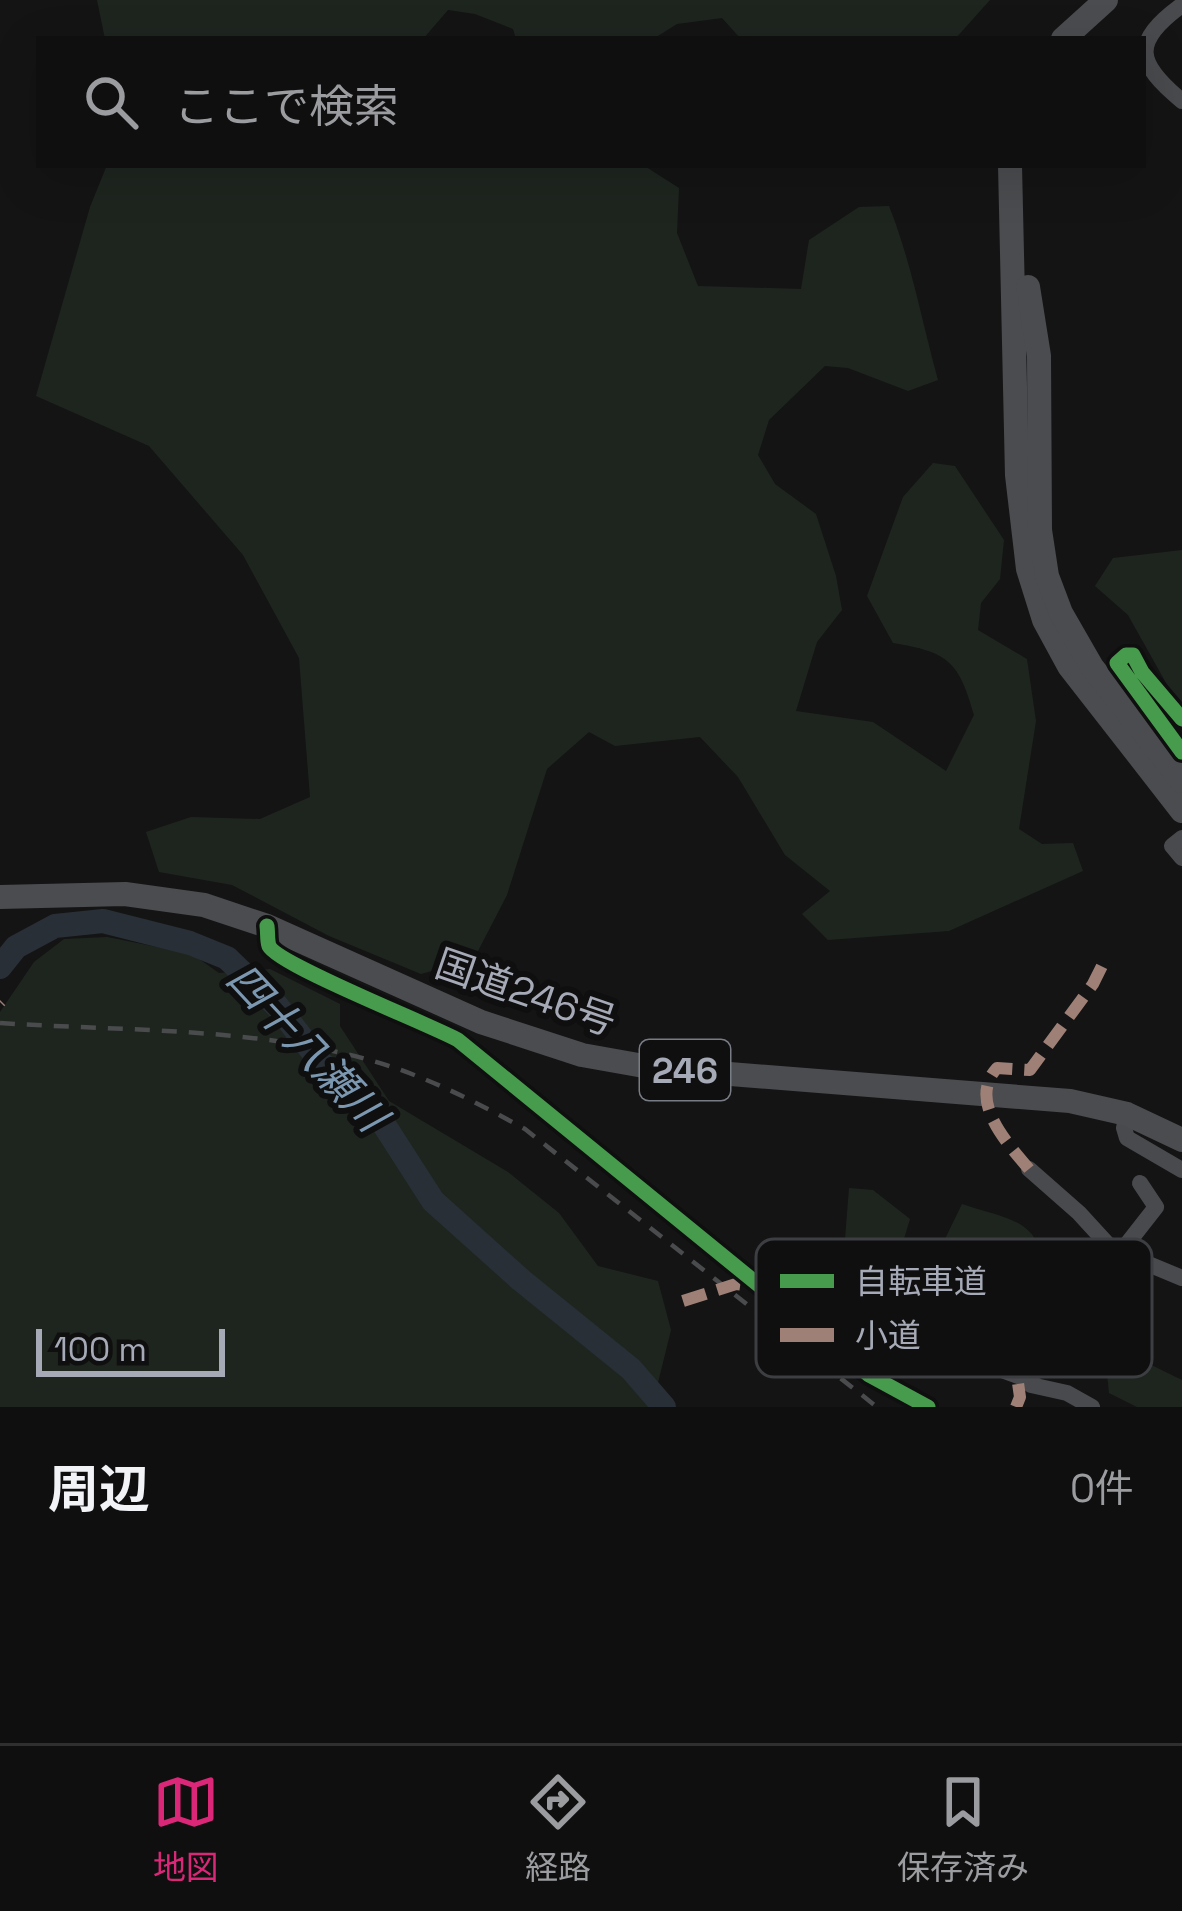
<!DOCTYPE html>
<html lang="ja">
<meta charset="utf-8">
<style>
body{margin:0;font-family:"Space Grotesk","Noto Sans JP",sans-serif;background:#181819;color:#f1f3f6}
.scale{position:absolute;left:36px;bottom:30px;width:189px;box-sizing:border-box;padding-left:12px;border:6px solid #a5aab6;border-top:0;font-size:33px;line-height:42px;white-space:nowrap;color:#a5aab6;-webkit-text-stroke:9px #0f0f10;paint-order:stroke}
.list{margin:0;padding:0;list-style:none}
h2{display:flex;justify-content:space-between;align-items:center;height:156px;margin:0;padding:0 48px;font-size:51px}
h2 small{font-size:39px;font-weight:400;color:#9b9c9f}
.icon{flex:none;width:66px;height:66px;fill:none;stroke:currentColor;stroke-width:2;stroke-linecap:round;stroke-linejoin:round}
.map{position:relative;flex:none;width:1182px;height:1407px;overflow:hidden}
.search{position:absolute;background:#0f0f10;box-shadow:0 12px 48px #0002;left:36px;right:36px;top:36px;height:132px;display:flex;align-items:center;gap:30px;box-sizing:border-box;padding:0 42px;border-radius:0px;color:#9b9c9f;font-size:45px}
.sheet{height:336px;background:#0f0f10}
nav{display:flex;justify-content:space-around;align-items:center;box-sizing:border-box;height:168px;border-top:3px solid #2f2f30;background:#0f0f10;font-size:33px;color:#9b9c9f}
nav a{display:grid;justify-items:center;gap:6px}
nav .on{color:#db2777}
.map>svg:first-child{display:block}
</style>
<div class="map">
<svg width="1182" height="1407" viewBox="0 0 1182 1407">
<rect width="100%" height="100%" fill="#141415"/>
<g fill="#1e251f">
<path d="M 97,0 L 990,0 L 955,39 L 741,39 L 722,18 L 677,24 L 653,39 L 516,39 L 513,29 L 475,14 L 448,10 L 423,39 L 105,39 Z"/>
<path d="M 107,165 L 643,165 L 679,188 L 677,233 L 698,286 L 801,289 L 809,240 L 859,207 L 889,206 C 911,261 922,322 938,380 L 908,391 L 848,368 L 825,366 L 769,420 L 758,455 L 775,484 L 816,514 L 836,576 L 842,610 L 817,642 L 796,711 L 873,722 L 946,771 L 974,715 C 959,661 948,652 893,643 L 867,596 L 903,497 L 933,463 L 955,466 L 1004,540 L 1000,579 L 981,603 L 978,630 L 1027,659 L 1036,721 L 1019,829 L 1042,844 L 1073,843 L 1083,871 L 949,931 L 828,940 L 802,914 L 830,891 L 785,855 L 738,777 L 700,737 L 615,746 L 589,732 L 547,769 L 507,895 L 478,951 L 453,965 L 421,974 L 329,936 L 232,885 L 159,872 L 146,832 L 191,817 L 260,819 L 310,797 L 299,658 L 243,555 L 149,446 L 36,396 L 90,207 Z"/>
<path d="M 1182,550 L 1182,703 L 1170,690 L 1128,615 L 1095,586 L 1113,558 Z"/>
<path d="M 107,937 L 192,954 L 219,973 L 270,969 L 340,1004 L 340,1026 L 389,1101 L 508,1172 L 559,1213 L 598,1266 L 658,1281 L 671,1330 L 652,1407 L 0,1407 L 0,1012 L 34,962 L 64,939 Z"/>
<path d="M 849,1188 L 873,1190 L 910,1219 L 903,1242 L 923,1252 L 945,1239 L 962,1204 C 1012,1221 1044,1218 1044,1282 L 1137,1358 L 1182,1380 L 1182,1407 L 1137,1407 L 1109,1393 L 1107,1373 L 1071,1323 L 1055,1321 L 1000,1334 L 934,1314 L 859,1306 L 858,1316 L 843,1346 L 778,1283 L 777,1263 L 786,1248 L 845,1239 Z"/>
</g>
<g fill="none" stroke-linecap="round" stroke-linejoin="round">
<path stroke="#282f36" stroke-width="24" d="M 0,967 L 16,947 L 55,926 L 103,921 L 190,943 L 227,958 L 278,1007 L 322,1064 L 372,1106 L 433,1201 L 521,1280 L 631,1369 L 664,1407"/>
<g stroke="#494a4d" stroke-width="16">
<path d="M 1182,5 C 1131,42 1136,63 1182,101"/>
<path d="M 1182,719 L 1142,672 L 1133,655 L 1126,655 L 1117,663 L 1182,752"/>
<path d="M 1182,838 L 1172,846 L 1182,858"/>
<path d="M 267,926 C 268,933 267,940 269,946 C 278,965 429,1024 458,1040 L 869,1375 L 928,1407"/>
<path d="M 1127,1114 L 1124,1128 L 1127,1138 L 1182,1170"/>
<path d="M 1029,1169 L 1079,1213 L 1112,1249 L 1182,1278"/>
<path d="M 1120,1253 L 1156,1207 L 1140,1183"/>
<path d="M 806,1310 L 879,1357 L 972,1359 L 1021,1377 L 1031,1385 L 1067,1393 L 1092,1407"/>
<path d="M 1021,1377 L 1090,1352 L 1050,1282 L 1085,1272 L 1112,1249"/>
</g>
<g stroke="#4b4c4f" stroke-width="24">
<path d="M 1063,39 L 1106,0"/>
<path d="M 1010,165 L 1017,475 L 1028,569 L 1044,620 L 1069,666 L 1182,811"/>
<path d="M 1028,287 L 1039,356 L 1040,530 L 1047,576 L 1061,613 L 1092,667 L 1182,781"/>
<path d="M 0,897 L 125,894 L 204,905 L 267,926 L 481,1022 L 582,1055 L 655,1068 L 1070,1101 L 1127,1114 L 1182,1140"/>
</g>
<path stroke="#494b4d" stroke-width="4.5" stroke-dasharray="15 12" stroke-linecap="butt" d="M 0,1023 C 121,1031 248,1027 366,1059 C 422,1074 474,1101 525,1129 L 877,1407"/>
<g stroke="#9e8076" stroke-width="12" stroke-dasharray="24 12" stroke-linecap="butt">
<path d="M 0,1002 L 1,1001"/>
<path d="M 1029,1169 C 1008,1144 967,1101 997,1068 L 1030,1070 L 1093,984 L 1104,962"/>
<path d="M 683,1301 L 736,1284 L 758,1287"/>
<path d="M 1016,1407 L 1020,1397 L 1017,1376"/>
</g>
<g stroke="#0f0f10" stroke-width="22">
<g id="cycleway">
<path d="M 1182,719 L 1142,672 L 1133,655 L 1126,655 L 1117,663 L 1182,752"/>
<path d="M 267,926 C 268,933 267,940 269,946 C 278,965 429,1024 458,1040 L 869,1375 L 928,1407"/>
</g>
</g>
<use href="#cycleway" stroke="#469c4c" stroke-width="15"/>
</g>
<g text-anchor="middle" stroke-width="12" stroke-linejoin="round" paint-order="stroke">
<rect fill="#0f0f10" stroke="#787c84" stroke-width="3" x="640" y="1040" width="90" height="60" rx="9"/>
<g font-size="36" font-weight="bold" fill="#a5aab6">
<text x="685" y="1083">246</text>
</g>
<g font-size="39" fill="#a5aab6" stroke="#0f0f10">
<text transform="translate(526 992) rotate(19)" y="14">国道246号</text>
</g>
<g font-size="42" font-style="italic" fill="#7c98b1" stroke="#0f0f10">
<text transform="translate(307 1047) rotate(47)" y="15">四十八瀬川</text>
</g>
</g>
<rect x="756" y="1239" width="396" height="138" rx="18" fill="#0f0f10" stroke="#3c3e42" stroke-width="3"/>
<rect x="780" y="1274" width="54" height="14" fill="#469c4c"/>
<rect x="780" y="1328" width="54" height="14" fill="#9e8076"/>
<g font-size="33" fill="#a5aab6">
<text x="855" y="1293">自転車道</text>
<text x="855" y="1347">小道</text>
</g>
</svg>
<div class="scale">100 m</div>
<div class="search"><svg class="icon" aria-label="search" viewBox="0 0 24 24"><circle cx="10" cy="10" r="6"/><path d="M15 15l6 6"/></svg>ここで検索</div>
</div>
<section class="sheet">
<h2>周辺<small>0件</small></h2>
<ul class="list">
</ul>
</section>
<nav>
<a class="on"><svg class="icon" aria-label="map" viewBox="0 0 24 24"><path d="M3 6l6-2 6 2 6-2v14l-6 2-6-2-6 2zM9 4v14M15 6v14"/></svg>地図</a>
<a><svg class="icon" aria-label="directions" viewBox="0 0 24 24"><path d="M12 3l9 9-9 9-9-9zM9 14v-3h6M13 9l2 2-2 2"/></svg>経路</a>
<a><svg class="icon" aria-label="saved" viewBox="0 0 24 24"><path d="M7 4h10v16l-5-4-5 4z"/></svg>保存済み</a>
</nav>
